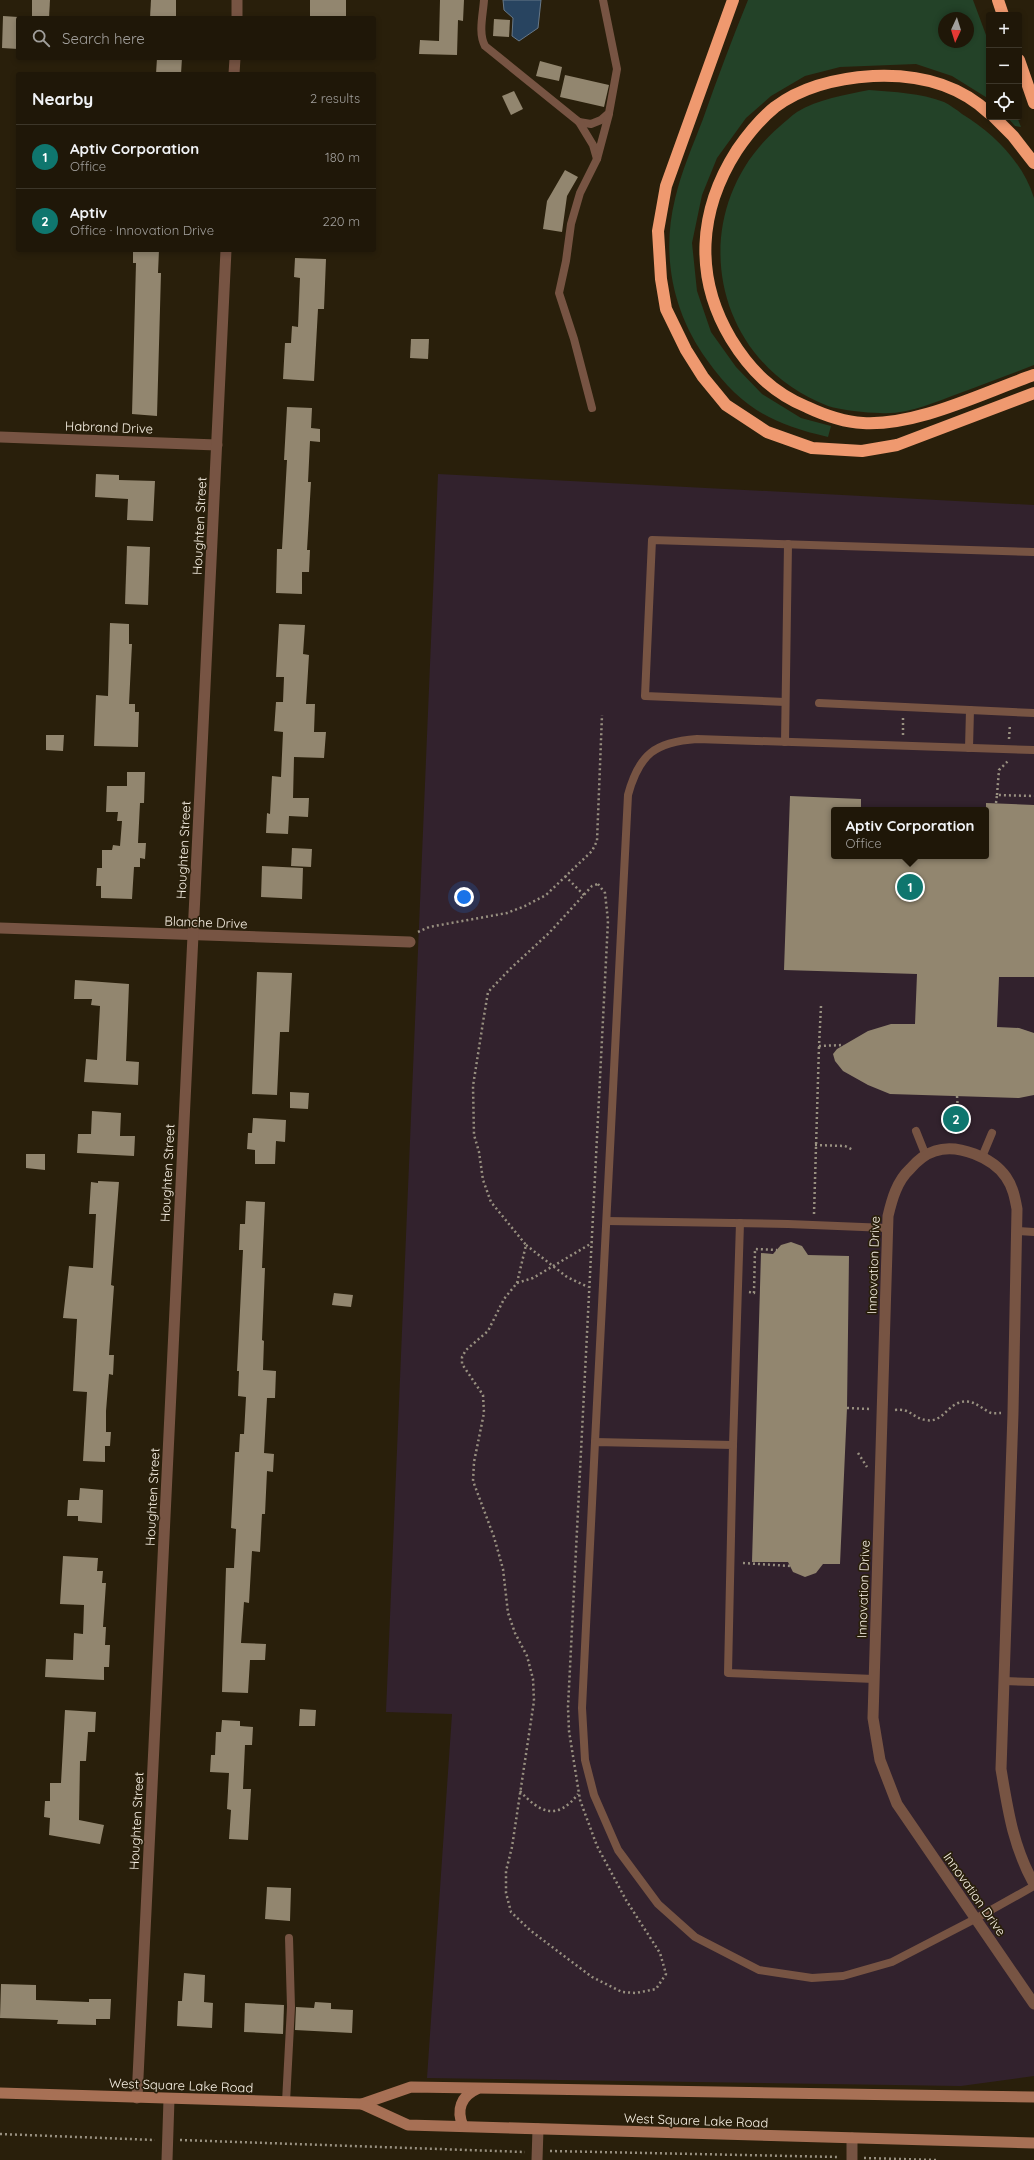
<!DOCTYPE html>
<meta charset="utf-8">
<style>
body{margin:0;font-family:Quicksand,sans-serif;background:#2c2416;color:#f1f3f6}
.controls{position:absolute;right:12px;top:12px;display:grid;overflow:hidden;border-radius:4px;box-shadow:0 2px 6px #0003}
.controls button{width:36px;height:36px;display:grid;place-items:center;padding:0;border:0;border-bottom:1px solid #3c3629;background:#1f1708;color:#f1f3f6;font:20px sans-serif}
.compass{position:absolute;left:938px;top:12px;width:36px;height:36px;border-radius:50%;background:#1f1708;box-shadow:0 2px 6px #0003;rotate:184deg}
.you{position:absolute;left:464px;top:897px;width:14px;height:14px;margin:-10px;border:3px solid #fff;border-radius:50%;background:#1a73e8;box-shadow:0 0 0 6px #1a73e833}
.badge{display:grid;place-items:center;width:26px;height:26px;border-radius:50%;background:#0f766e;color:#fff;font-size:13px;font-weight:700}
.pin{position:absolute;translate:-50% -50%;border:2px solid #fff;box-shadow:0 1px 4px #0006}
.popup{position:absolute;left:831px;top:807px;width:158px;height:52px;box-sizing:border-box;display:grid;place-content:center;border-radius:4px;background:#1f1708;filter:drop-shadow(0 1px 3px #0005);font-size:13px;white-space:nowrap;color:#a19f9c}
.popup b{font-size:15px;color:#f1f3f6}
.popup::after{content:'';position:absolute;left:50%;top:100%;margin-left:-8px;border:8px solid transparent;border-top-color:#1f1708}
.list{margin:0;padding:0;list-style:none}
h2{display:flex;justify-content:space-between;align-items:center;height:52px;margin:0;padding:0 16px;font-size:17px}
h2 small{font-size:13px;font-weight:400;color:#a19f9c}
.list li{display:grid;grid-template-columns:26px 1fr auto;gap:12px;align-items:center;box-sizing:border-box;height:64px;padding:0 16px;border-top:1px solid #3c3629}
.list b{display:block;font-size:15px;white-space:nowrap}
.list p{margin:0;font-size:13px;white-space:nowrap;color:#a19f9c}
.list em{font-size:13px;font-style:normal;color:#a19f9c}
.icon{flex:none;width:22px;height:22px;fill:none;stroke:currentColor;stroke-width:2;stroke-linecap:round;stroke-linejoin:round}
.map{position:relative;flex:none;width:1034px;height:2160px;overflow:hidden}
.search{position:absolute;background:#1f1708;box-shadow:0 2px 6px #0003;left:16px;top:16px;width:360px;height:44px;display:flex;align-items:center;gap:10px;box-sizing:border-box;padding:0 14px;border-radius:4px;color:#a19f9c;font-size:15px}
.panel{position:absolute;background:#1f1708;box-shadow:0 2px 6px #0003;left:16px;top:72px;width:360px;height:180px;border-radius:4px}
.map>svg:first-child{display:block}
</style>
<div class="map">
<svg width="1034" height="2160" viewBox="0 0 1034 2160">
<rect width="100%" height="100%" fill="#291f0b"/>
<path fill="#32222d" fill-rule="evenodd" d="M 438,474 L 1034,505 L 1034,2076 L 961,2086 L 427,2078 L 452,1714 L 386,1712 ZM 834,810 L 986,810 L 986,856 L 834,856 Z"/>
<g fill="#234228" fill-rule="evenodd">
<path d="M 748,0 L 973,0 L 989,43 L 989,99 L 952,76 L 916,64 L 840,67 L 805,76 L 771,96 L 746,118 L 717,158 L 702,195 L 692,243 L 697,291 L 711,332 L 736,367 L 762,394 L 801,418 L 831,426 L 828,437 C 772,424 741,408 707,360 C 673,313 661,256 675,199 C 681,172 693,145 703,119 C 717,79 732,39 748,0 ZM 944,18 L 968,18 L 968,42 L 944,42 Z"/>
<path d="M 869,90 C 895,92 920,93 944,102 C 950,105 957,110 962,114 C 993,133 1023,162 1034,198 L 1034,365 C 1009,375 984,384 960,393 C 935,402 908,415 880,413 C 866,413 841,410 828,406 C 709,361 683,210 779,127 C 785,122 791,116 797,112 C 818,99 845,95 869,90 Z"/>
<path d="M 1007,117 L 1017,117 L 1021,127 L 1015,126 Z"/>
</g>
<path fill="#284460" stroke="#677888" d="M 503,0 L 541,0 L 538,28 L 519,41 L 512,36 L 513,18 L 504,10 Z"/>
<g fill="#92866f">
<path d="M 32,0 L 50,0 L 49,18 L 32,18 Z"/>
<path d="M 151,0 L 176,0 L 176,18 L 150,18 Z"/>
<rect x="310" y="0" width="36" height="18"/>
<path d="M 440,0 L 464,0 L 463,21 L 458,20 L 457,55 L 419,54 L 420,40 L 439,41 Z"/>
<path d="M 3,16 L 18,17 L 18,49 L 2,48 Z"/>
<path d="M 494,19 L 510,20 L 509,37 L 493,36 Z"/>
<path d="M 157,58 L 182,58 L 181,74 L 156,74 Z"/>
<path d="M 540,61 L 562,67 L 559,81 L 536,76 Z"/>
<path d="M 565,75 L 609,85 L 604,107 L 560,97 Z"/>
<path d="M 514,91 L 523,109 L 511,115 L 502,96 Z"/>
<path d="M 565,170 L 578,177 L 567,196 L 562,232 L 543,229 L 547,201 Z"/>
<path d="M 133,250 L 159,250 L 158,273 L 161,273 L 157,416 L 132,414 L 136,263 L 133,263 Z"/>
<path d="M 295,258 L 326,259 L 324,309 L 318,309 L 314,381 L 283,379 L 285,343 L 291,343 L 292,326 L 298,327 L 300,278 L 294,277 Z"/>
<path d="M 411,339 L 429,339 L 428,359 L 410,358 Z"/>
<path d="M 287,407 L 312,408 L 311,428 L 320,429 L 320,442 L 310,441 L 308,482 L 311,482 L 307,550 L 310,550 L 309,572 L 302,572 L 302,594 L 276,593 L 277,549 L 282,549 L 287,460 L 284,460 Z"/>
<path d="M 96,474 L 119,475 L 119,480 L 155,481 L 153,521 L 127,520 L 128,499 L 95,497 Z"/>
<path d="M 127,546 L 150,547 L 148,605 L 125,604 Z"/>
<path d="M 110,623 L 129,624 L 129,644 L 132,644 L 129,704 L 135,704 L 135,712 L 139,712 L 138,747 L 94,746 L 96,695 L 108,696 Z"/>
<path d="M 279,624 L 305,625 L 303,654 L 309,655 L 306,704 L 315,704 L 314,732 L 326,732 L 324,758 L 294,757 L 293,798 L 309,798 L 308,817 L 289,816 L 288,834 L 266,833 L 267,813 L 270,814 L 272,776 L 281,777 L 283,732 L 274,731 L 276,702 L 283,702 L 284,677 L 276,677 Z"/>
<path d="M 46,735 L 64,735 L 63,751 L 46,750 Z"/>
<path d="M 127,772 L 145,772 L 144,803 L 140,803 L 138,843 L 146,843 L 145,859 L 140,858 L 140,867 L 134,867 L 132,899 L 101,898 L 101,886 L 96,886 L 97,868 L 102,868 L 102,850 L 112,850 L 113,845 L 120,846 L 122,821 L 117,821 L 118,812 L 106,812 L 107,786 L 127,786 Z"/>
<path d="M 790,796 L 861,799 L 861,810 L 834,810 L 834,856 L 986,856 L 986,803 L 1034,805 L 1034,977 L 999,977 L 997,1027 L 1019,1028 L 1034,1033 L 1034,1095 L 1019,1098 L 890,1094 L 868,1085 L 843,1071 L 835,1061 L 833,1054 L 837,1049 L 868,1031 L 891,1024 L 915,1024 L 917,974 L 784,970 Z"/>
<path d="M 292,848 L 312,849 L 311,867 L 291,866 Z"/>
<path d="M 262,866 L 303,868 L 302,899 L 261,897 Z"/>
<path d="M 257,972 L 292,973 L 289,1032 L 280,1032 L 277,1095 L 252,1094 Z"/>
<path d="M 75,980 L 129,984 L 126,1061 L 139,1062 L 138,1085 L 84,1082 L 86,1059 L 97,1060 L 100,1006 L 91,1005 L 92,999 L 74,999 Z"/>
<path d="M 290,1092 L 309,1093 L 308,1109 L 290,1108 Z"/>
<path d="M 92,1111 L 121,1113 L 120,1136 L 135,1136 L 134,1156 L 77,1153 L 78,1134 L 91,1134 Z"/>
<path d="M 253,1118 L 286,1120 L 285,1142 L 276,1141 L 275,1164 L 255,1164 L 255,1150 L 247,1149 L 248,1133 L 252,1133 Z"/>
<path d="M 26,1154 L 45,1154 L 45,1170 L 26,1168 Z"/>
<path d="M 98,1181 L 119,1182 L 111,1285 L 114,1286 L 109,1355 L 114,1355 L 113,1375 L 109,1374 L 106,1411 L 106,1432 L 111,1432 L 110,1446 L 105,1446 L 105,1462 L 83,1461 L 87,1392 L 73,1391 L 77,1319 L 63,1318 L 69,1266 L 93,1268 L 96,1214 L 89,1214 L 91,1182 L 98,1183 Z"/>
<path d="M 246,1201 L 265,1202 L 262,1268 L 265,1268 L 262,1340 L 264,1341 L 263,1370 L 276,1371 L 275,1398 L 267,1398 L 264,1453 L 274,1454 L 273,1472 L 267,1471 L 265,1514 L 262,1514 L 260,1552 L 252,1551 L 249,1603 L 244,1602 L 241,1643 L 266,1644 L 265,1660 L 250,1660 L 248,1693 L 222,1692 L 226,1568 L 234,1568 L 236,1529 L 231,1528 L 235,1452 L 239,1452 L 240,1434 L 244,1434 L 246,1397 L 238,1396 L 239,1371 L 237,1371 L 243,1250 L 239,1250 L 240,1224 L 245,1224 Z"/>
<path d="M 791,1242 L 802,1246 L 808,1255 L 849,1256 L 847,1408 L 840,1564 L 823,1564 L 816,1573 L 805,1577 L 793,1572 L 788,1562 L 752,1562 L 761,1253 L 773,1254 L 781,1245 Z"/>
<path d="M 334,1293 L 353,1295 L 351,1307 L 332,1305 Z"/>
<path d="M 80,1488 L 103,1490 L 102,1523 L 78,1521 L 78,1516 L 67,1516 L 68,1500 L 79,1500 Z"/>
<path d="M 63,1556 L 98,1558 L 97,1571 L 103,1571 L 102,1583 L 106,1583 L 103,1627 L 106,1627 L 105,1645 L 110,1645 L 109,1667 L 104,1667 L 104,1680 L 45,1677 L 46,1659 L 73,1660 L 74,1633 L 83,1634 L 84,1605 L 60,1604 Z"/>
<path d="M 300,1709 L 316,1710 L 315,1726 L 299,1726 Z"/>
<path d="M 65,1710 L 96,1712 L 95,1732 L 88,1732 L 86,1761 L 80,1761 L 79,1820 L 104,1825 L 100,1844 L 49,1835 L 50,1818 L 44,1817 L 45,1801 L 50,1801 L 50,1783 L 61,1783 Z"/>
<path d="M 222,1720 L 240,1721 L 240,1726 L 253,1727 L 252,1745 L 245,1745 L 243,1789 L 251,1789 L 248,1840 L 229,1839 L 231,1810 L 227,1809 L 229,1773 L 210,1772 L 211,1755 L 215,1755 L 216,1732 L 221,1732 Z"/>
<path d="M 267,1887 L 291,1888 L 290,1921 L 265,1919 Z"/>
<path d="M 184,1973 L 205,1975 L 204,2002 L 213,2003 L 212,2028 L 177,2026 L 178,2001 L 182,2001 Z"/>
<path d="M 1,1984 L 36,1985 L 36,2000 L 89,2002 L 89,1999 L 111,1999 L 110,2019 L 96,2019 L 96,2025 L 57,2024 L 58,2020 L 0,2018 Z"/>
<path d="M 315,2002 L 331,2003 L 331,2009 L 353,2010 L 352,2033 L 295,2030 L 296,2007 L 314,2008 Z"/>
<path d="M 245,2003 L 284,2005 L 283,2034 L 244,2032 Z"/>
</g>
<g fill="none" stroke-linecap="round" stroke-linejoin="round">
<g stroke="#989080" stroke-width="2.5" stroke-dasharray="2 3" stroke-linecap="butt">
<path d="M 903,735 L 903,718"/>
<path d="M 1009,739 L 1010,724"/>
<path d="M 997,795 L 999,770 L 1008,761"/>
<path d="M 996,803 L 997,795 L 1034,796"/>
<path d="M 565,876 L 584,895"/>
<path d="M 598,884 L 605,893 L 608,921 L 568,1707 L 569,1731 L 580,1800 L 597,1846 L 626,1900 L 660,1953 L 666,1974 L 656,1989 L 636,1993 L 622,1992 L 592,1977 L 531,1931 L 511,1912 L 506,1893 L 506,1871 L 512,1847 L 534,1701 L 533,1679 L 527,1656 L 515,1633 L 508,1613 L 503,1569 L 494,1537 L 473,1481 L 474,1462 L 484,1413 L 483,1395 L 462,1364 L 462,1357 L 466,1350 L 488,1331 L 504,1299 L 517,1283 L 526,1245 L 491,1202 L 483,1180 L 479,1152 L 474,1135 L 473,1086 L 484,1016 L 488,992 L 510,969 L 549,933 L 592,886 Z"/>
<path d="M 418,932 L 429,927 L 507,913 L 525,906 L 546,895 L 592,851 L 597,841 L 602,715"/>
<path d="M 821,1006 L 819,1046 L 844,1045"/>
<path d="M 957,1096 L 958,1110"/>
<path d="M 815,1145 L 845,1146 L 853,1150"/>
<path d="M 814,1214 L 819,1046"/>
<path d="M 526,1245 L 567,1277 L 588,1287"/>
<path d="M 517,1283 L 533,1278 L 592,1243"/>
<path d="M 749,1292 L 754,1293 L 755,1249 L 777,1250"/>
<path d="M 847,1408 L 870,1409"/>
<path d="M 895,1410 C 911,1408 912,1418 926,1420 C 941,1423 946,1408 958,1403 C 971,1398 978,1406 989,1412 C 992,1414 997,1413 1001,1413"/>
<path d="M 858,1453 L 867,1467"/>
<path d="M 743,1563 L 790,1566"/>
<path d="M 520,1791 C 540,1813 557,1821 578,1794"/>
<path d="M 0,2134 L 155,2140"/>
<path d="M 180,2140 L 525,2152"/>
<path d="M 550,2151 L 839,2157"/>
<path d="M 864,2158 L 936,2160"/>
</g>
<g stroke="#775443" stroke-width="8">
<path d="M 484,0 C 483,15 478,33 485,46 L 579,122 L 591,124 L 601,120 L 609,113 L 617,69 L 603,0"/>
<path d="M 579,122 L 593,145 L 597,159 L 609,114"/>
<path d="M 592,408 L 574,339 L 559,293 L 566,261 L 571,224 L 580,193 L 597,159"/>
<path d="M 785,702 L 645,696 L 652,540 L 1034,552"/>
<path d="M 819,703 L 1034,713"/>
<path d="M 785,742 L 788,544"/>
<path d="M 969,748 L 970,710"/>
<path d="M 916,1131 L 926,1156"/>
<path d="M 982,1157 L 992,1133"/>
<path d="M 607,1221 L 788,1224 L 887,1228"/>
<path d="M 1018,1231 L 1034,1232"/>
<path d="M 595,1442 L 628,795 C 639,754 655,742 697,739 L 1034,750"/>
<path d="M 733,1445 L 740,1223"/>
<path d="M 874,1679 L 728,1673 L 733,1445 L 595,1442 L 582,1708 L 585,1760 L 594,1795 L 618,1850 L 658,1904 L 695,1937 L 759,1970 L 812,1978 L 843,1976 L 892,1962 L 975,1919 L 1034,1886"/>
<path d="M 1004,1681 L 1034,1682"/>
<path d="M 286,2102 L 291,2007 L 289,1938"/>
</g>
<g stroke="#775443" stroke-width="11">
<path d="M 237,18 L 237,0"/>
<path d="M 234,74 L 235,58"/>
<path d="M 0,437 L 217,445"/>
<path d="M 0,928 L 410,942"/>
<path d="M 1034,1884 C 1013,1846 1008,1811 1001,1769 L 1013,1413 L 1017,1209 C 1015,1198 1013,1187 1006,1177 C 993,1158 958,1143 935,1151 C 925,1154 916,1162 910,1169 C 897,1181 892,1199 888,1216 L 873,1718 L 880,1760 L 897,1804 L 1034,2004"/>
<path d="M 137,2098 L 226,250"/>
<path d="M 167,2160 L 169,2099"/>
<path d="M 537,2160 L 538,2129"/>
<path d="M 852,2160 L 852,2138"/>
</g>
<g stroke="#a77055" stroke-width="11">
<path d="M 0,2093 L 362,2104 L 411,2087 L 1034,2097"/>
<path d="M 362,2104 L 408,2125 L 1034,2143"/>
<path d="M 463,2126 C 456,2110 461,2096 477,2089"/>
</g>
<g stroke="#ef996f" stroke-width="12">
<path d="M 733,0 L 666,186 L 658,231 L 661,279 L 666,309 L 686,350 L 703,377 L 726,405 L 767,432 L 812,448 L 862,451 L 897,445 L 1034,393"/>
<path d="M 998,0 L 1003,15"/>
<path d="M 1019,60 L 1034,103"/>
<path d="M 989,113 C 957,83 916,74 873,76 C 840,78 803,86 775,107 C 760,119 748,134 737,150 C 698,211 694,277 731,339 C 750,370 773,393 807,407 C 824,415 843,422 863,423 C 918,426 982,393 1034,375"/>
<path d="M 994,117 L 1013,136 L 1034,163"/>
</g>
</g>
<g text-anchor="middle" stroke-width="3.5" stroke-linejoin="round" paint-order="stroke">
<g font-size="13" fill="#f9f2e6" stroke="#291f0b">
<text transform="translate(109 427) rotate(2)" y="5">Habrand Drive</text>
<text transform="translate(199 526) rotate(-87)" y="5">Houghten Street</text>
<text transform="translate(183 850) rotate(-87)" y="5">Houghten Street</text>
<text transform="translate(206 922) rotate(2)" y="5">Blanche Drive</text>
<text transform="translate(167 1173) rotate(-87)" y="5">Houghten Street</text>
<text transform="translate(873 1265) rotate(-88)" y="5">Innovation Drive</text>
<text transform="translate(152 1497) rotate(-87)" y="5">Houghten Street</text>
<text transform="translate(863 1589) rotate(-88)" y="5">Innovation Drive</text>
<text transform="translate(136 1821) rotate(-87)" y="5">Houghten Street</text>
<text transform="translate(975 1894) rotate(55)" y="5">Innovation Drive</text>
<text transform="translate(181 2085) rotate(2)" y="5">West Square Lake Road</text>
<text transform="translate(696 2120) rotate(2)" y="5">West Square Lake Road</text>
</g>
</g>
</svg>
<div class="controls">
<button>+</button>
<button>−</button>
<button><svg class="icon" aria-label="locate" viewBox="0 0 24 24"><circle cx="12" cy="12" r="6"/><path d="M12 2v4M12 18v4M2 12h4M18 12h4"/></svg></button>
</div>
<svg class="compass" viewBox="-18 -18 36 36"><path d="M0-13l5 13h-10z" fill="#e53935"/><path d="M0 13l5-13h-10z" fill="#a19f9c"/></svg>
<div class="you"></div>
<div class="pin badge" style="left:910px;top:887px">1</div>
<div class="popup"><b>Aptiv Corporation</b>Office</div>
<div class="pin badge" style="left:956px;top:1119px">2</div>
<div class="search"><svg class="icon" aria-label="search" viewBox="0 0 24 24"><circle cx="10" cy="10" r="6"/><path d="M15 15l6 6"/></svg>Search here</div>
<section class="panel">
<h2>Nearby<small>2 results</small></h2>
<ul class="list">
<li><span class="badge">1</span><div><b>Aptiv Corporation</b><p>Office</p></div><em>180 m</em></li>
<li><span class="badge">2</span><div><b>Aptiv</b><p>Office · Innovation Drive</p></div><em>220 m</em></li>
</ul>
</section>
</div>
